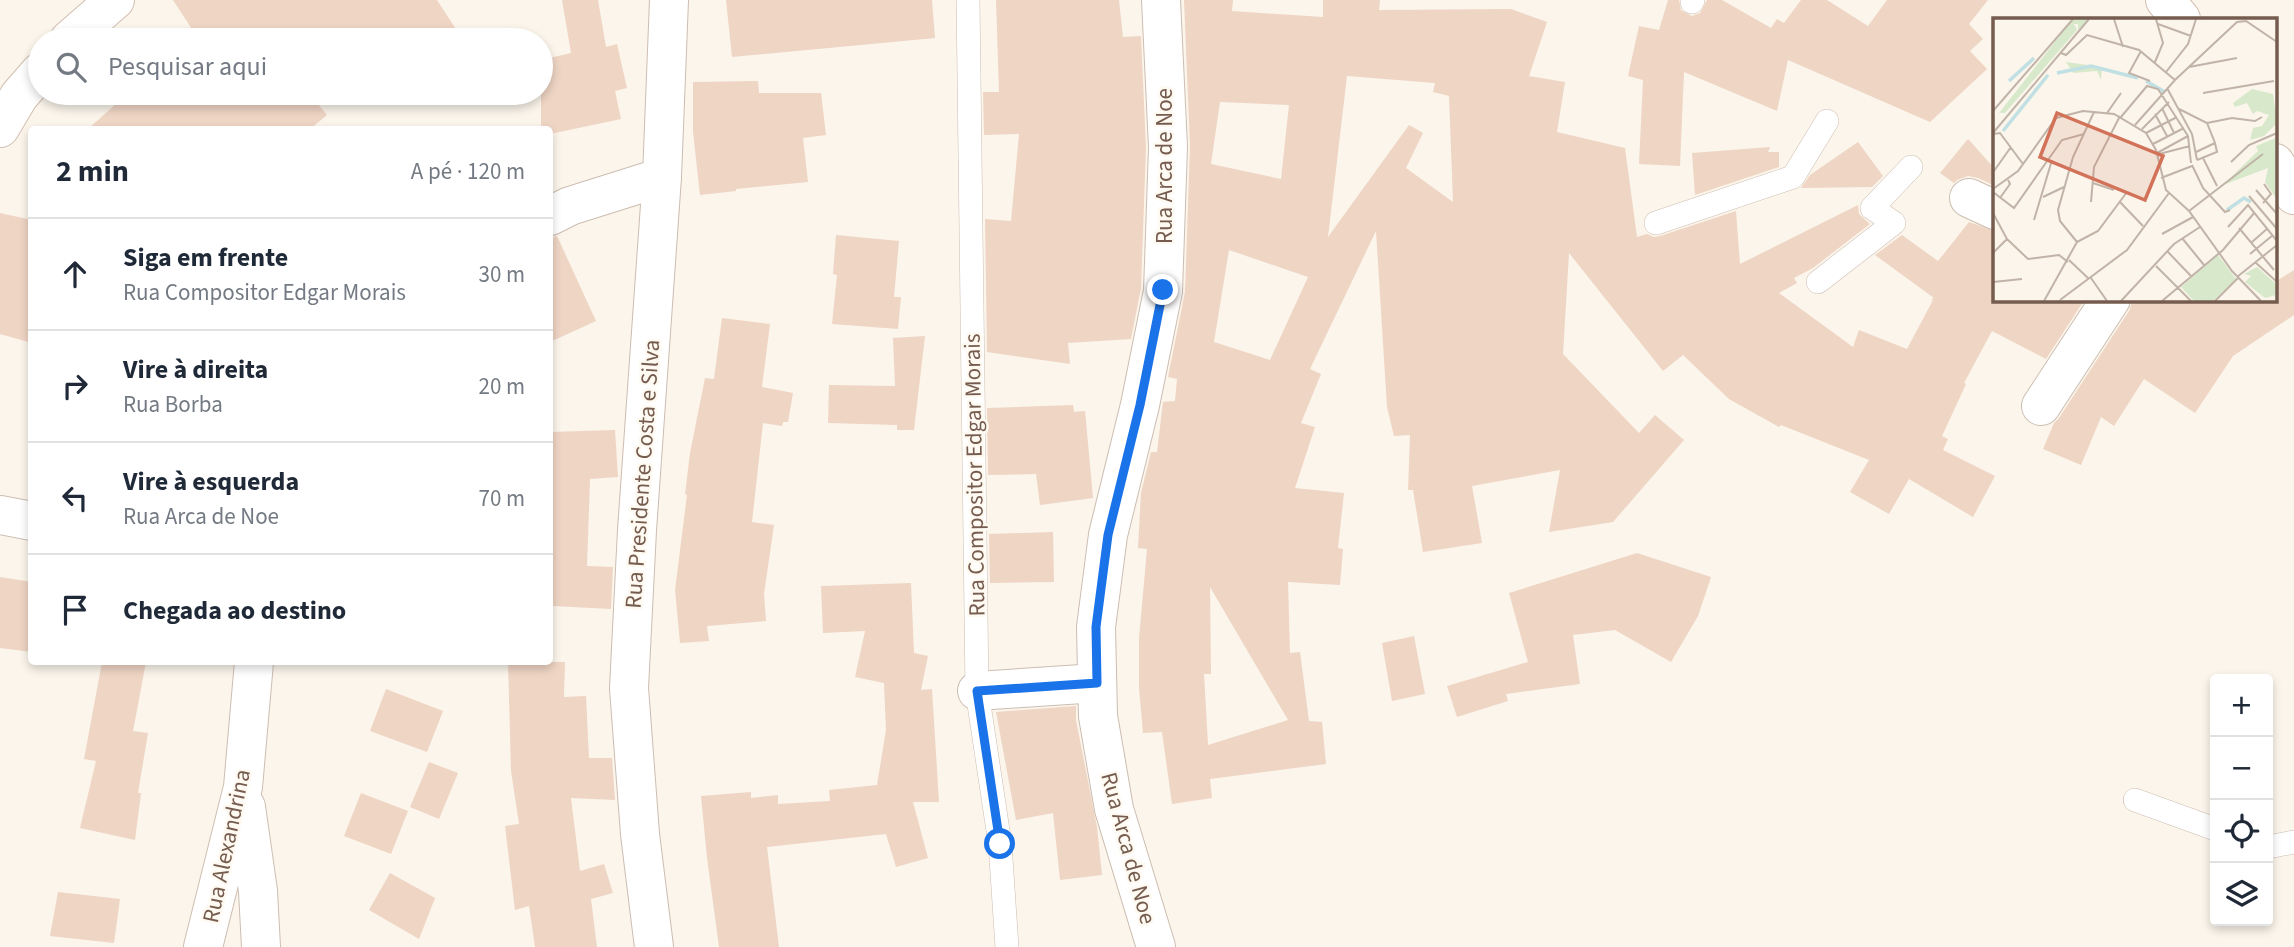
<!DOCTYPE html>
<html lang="pt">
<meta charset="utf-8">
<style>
body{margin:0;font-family:"Source Sans 3",sans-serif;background:#f6f6f7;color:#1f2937}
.controls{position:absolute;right:21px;bottom:21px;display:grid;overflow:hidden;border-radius:7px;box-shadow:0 4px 10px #0003}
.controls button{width:63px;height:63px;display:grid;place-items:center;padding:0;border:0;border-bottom:2px solid #e0e1e3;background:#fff;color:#1f2937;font:35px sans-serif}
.stop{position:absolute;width:21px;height:21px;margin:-16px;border:5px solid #1a73e8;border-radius:50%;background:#fff}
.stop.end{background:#1a73e8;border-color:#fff;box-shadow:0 2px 7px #0008}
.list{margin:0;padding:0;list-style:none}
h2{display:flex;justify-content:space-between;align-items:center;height:91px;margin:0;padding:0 28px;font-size:30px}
h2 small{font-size:23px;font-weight:400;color:#747a83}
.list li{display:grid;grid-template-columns:46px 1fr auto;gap:21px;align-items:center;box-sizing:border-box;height:112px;padding:0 28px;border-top:2px solid #e0e1e3}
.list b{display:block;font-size:26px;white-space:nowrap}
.list p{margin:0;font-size:23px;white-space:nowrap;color:#747a83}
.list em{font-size:23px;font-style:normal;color:#747a83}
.icon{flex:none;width:38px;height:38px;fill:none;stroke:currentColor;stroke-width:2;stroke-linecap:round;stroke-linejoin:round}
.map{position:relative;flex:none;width:2294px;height:947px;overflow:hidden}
.search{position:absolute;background:#fff;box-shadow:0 4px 10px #0003;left:28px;top:28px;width:525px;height:77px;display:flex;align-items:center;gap:18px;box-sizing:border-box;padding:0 24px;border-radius:38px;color:#747a83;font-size:26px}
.panel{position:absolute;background:#fff;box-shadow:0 4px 10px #0003;left:28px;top:126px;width:525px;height:539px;border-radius:7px}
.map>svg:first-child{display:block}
</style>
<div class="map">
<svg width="2294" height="947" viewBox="0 0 2294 947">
<rect width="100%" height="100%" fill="#fbf5eb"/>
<g fill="#efd5c4" fill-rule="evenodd">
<path d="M 173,0 L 437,0 L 463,40 L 199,40 Z"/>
<path d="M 562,0 L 598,0 L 606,47 L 617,44 L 627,88 L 615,91 L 621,119 L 550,134 L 550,130 L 541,130 L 541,60 L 571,53 Z"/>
<path d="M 726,0 L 932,0 L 935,38 L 732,57 Z"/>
<path d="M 996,0 L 1119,0 L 1123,37 L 1141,36 L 1146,147 L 1141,288 L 1131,339 L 1068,343 L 1070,364 L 987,352 L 985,219 L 1011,221 L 1019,134 L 984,135 L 983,92 L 999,92 Z"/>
<path d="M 1184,0 L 1233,0 L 1232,11 L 1323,17 L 1323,0 L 1380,0 L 1379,10 L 1511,9 L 1547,22 L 1529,76 L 1565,82 L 1557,132 L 1625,148 L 1637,237 L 1647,234 L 1654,237 L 1660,236 L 1736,211 L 1740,264 L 1858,205 L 1859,214 L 1870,224 L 1813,268 L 1794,278 L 1797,283 L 1779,293 L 1853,347 L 1859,330 L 1907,349 L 1933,300 L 1931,299 L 1934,298 L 1875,255 L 1902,235 L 1938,261 L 1969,222 L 1995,231 L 1995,299 L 2085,299 L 2046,359 L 1992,331 L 1964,383 L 1966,384 L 1942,436 L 1948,439 L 1943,450 L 1995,476 L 1973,517 L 1909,479 L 1889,514 L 1850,492 L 1869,460 L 1781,425 L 1779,427 L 1729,399 L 1683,355 L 1663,371 L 1569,253 L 1563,354 L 1639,433 L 1655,415 L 1684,440 L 1613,522 L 1549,532 L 1560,470 L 1472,486 L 1482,543 L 1423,552 L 1413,490 L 1408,490 L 1410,435 L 1394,436 L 1387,407 L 1376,231 L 1310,369 L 1321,374 L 1301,423 L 1315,427 L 1295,488 L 1344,493 L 1338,548 L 1343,549 L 1340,585 L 1288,582 L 1290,653 L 1300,652 L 1309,721 L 1322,722 L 1326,764 L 1210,779 L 1212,798 L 1172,804 L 1162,732 L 1143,733 L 1139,688 L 1139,638 L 1147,549 L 1138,548 L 1141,493 L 1151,452 L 1157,452 L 1163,402 L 1175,401 L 1177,379 L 1168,377 L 1185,292 L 1190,146 ZM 1347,76 L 1435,83 L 1433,92 L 1449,96 L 1453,202 L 1406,168 L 1423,133 L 1409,125 L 1328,237 ZM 1220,102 L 1289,105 L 1281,179 L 1211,164 ZM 1229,250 L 1308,277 L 1270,360 L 1214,342 ZM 1210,587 L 1288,720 L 1208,745 L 1204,674 L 1211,674 Z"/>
<path d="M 1668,0 L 1679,0 L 1681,10 L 1692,16 L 1700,13 L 1707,0 L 1722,0 L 1771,28 L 1777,19 L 1784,23 L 1801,0 L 1827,0 L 1868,26 L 1887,0 L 1988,0 L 1969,24 L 1983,39 L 1970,51 L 1987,69 L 1930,122 L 1788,60 L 1777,111 L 1684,72 L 1680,166 L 1639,164 L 1643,80 L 1628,76 L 1639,26 L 1659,30 Z"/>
<path d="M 758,81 L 759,93 L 821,93 L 826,135 L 803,138 L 808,182 L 736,189 L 736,191 L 700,195 L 693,132 L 693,82 Z"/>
<path d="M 128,93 L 309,93 L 327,115 L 309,130 L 87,130 Z"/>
<path d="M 1968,139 L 1995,169 L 1995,186 L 1978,178 L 1968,176 L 1957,180 L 1954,183 L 1940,173 Z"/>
<path d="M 1858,142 L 1883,176 L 1872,187 L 1801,188 L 1810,175 Z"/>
<path d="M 1770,147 L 1768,152 L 1779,152 L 1779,167 L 1695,195 L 1692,153 Z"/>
<path d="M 0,213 L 32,220 L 32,343 L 0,334 Z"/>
<path d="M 836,235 L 899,241 L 894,297 L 901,297 L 898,329 L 832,324 L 837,275 L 833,274 Z"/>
<path d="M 557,236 L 596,321 L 550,342 L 550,238 Z"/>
<path d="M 2294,270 L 2294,315 L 2233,356 L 2195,413 L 2144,379 L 2114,426 L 2101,417 L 2081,465 L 2043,449 L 2054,423 L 2059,418 L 2129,311 L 2133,299 L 2244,299 L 2245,301 L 2275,299 L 2275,282 Z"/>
<path d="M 722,318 L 770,324 L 762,387 L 793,393 L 788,422 L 783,422 L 782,426 L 763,423 L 752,522 L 774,525 L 764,594 L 766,621 L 707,626 L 709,641 L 680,643 L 675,590 L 687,495 L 685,494 L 690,453 L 705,378 L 714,379 Z"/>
<path d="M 925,336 L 914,430 L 897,430 L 897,419 L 897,425 L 828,423 L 829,385 L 895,386 L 893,338 Z"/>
<path d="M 1073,405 L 1074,412 L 1085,411 L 1093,498 L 1040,505 L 1036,474 L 988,475 L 987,408 Z"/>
<path d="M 615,430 L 618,477 L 590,479 L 587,566 L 613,567 L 611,609 L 553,606 L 552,558 L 550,558 L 550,432 Z"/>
<path d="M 1053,532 L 1054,582 L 990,583 L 989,534 Z"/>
<path d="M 1637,553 L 1711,577 L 1698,616 L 1671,662 L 1615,630 L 1573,635 L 1580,684 L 1506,694 L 1508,701 L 1457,717 L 1447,686 L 1528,662 L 1509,593 Z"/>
<path d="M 0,577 L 32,582 L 32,652 L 0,648 Z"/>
<path d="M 911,583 L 914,653 L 928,656 L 921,690 L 932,689 L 939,802 L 913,802 L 928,858 L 896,867 L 886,834 L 767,847 L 779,947 L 719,947 L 707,858 L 701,796 L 751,792 L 751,798 L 778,795 L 778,804 L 830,801 L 829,790 L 877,785 L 886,730 L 884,683 L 855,677 L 865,631 L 823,633 L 821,586 Z"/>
<path d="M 1414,636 L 1425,694 L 1392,701 L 1382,643 Z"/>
<path d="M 102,662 L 146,662 L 133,731 L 148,733 L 138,793 L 141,793 L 135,840 L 80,828 L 96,761 L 84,759 Z"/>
<path d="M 508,662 L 565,662 L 564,697 L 586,696 L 589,758 L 612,758 L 615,800 L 571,798 L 580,871 L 604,864 L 613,893 L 591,899 L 597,947 L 535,947 L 529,906 L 515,910 L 505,826 L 519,824 L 511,771 Z"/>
<path d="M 386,689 L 443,711 L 427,752 L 370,731 Z"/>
<path d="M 1076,706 L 1076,720 L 1097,827 L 1102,875 L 1060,880 L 1053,813 L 1016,820 L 996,712 Z"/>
<path d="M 429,762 L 458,773 L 439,819 L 410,807 Z"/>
<path d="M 361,793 L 408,811 L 391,854 L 344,836 Z"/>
<path d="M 390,873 L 435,898 L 419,939 L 369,910 Z"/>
<path d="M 58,892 L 120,899 L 114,943 L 50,936 Z"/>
</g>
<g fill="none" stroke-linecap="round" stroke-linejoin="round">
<g stroke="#cdbdb1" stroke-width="24">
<g id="service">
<path d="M 968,0 L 977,691 L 1000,844 L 1007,947"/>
<path d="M 1692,2 L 1693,0"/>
<path d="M 1656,223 L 1793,177 L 1827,121"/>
<path d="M 1818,282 L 1894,223 L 1872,208 L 1911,167"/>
<path d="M 2135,800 L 2215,829"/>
<path d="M 2268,847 L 2294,842"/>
</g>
</g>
<g stroke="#cdbdb1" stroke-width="40">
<g id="minor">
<path d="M 1969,198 L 1995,210"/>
<path d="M 550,216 L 570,206 L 662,177"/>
<path d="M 2041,406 L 2111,299"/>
<path d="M 0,515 L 32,521"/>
<path d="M 977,691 L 1097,683"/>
<path d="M 246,807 L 258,891 L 261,947"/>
<path d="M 203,947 L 243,787 L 254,662"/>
<path d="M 654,947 L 640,834 L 629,688 L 637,530 L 662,177 L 669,0"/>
<path d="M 1156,947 L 1114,809 L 1098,716 L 1096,627 L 1108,535 L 1140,405 L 1163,291 L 1168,147 L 1161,0"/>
</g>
</g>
<g stroke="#d2bfb1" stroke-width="40">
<g id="secondary">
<path d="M 2165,0 L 2181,19"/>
<path d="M 69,40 L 115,0"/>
<path d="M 0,128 L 19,96 L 40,72"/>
<path d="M 2275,163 L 2294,195"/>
</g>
</g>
<use href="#service" stroke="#fff" stroke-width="23"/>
<use href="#minor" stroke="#fff" stroke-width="38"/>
<use href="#secondary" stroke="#fff" stroke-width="38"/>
</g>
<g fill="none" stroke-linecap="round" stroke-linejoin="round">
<path stroke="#1a73e8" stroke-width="9" d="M 1000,844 L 977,691 L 1097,683 L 1096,627 L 1108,535 L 1140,405 L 1163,290"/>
</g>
<g text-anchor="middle" stroke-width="5" stroke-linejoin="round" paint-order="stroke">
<g font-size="23" fill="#755c4f" stroke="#fef9f1">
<text transform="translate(1164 166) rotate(-90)" y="8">Rua Arca de Noe</text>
<text transform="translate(642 474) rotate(-86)" y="8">Rua Presidente Costa e Silva</text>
<text transform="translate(974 475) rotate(-91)" y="8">Rua Compositor Edgar Morais</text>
<text transform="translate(226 846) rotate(-78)" y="8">Rua Alexandrina</text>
<text transform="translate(1129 848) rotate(75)" y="8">Rua Arca de Noe</text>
</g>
</g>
<g transform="translate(1993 18)">
<rect width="284" height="284" fill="#fbf5eb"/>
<path d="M 80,1 L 96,1 L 85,12 L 85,6 L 81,6 L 84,12 L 12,95 L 6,95 ZM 73,44 L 109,49 L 108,62 L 104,53 L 80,55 ZM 259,71 L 280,76 L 284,105 L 271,118 L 257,122 L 260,110 L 269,108 L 276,97 L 264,93 L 260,96 L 254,85 L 242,89 L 240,85 ZM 283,120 L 283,180 L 272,164 L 275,150 L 230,167 L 265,133 L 263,128 ZM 225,237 L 243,261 L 220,283 L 201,283 L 188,269 ZM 264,249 L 283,266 L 283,277 L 272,280 L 252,264 L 258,258 L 251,256 Z" fill="#d7e9ca"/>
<path fill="none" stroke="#c0e0e4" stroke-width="3.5" d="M 64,55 L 98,48 L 145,60M 16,63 L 41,40M 153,63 L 172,74M 10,113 L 55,57M 234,192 L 251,180 L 258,184"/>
<path fill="none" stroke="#c1b3a8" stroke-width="2" d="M 121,1 L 130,29M 165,6 L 198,18M 284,6 L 284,72M 148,33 L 136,55 L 157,63M 68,35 L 73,37 L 94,17 L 146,32 L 182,62M 162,44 L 170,25 L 163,1M 196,49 L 244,40M 173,54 L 195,26 L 203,1M 174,70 L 199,116 L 204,142M 210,75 L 281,63M 169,90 L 181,115M 186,91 L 214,105 L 222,125 L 224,134 L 204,142M 0,93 L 80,1M 114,95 L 128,75M 162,96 L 174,118M 128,99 L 154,68 L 165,71 L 195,118 L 198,145M 214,105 L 239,100 L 262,103 L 269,99M 142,107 L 182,62 L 244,4 L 253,3 L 284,24M 149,111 L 176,84M 0,115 L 96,1M 153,115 L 184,99M 0,116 L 7,115 L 30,146M 160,126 L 191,110M 203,134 L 222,125M 164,135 L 195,118M 166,136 L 197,128M 210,140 L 224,168M 238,144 L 256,127 L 284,115M 199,147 L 210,170 L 232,194 L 237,192M 1,153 L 18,129M 168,160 L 199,148M 100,165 L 121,172M 0,171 L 25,153 L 63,100 L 90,93 L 121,96 L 153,115 L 163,132 L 173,172 L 196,193 L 239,253 L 268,283M 263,172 L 284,196M 0,174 L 21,190 L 69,122 L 91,116M 256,178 L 284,211M 50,179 L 71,169M 7,180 L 17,166 L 15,162M 126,183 L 150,208M 98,184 L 101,149 L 127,98M 270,185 L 278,176 L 271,166M 196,193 L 270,136M 0,195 L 14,221 L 0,235M 41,202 L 59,142M 235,209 L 255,187 L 284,223M 246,210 L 281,252M 169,216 L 200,199M 189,220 L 211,247M 14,221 L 35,241 L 66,237 L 75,244M 84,224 L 67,203 L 65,192 L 80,139 L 101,94M 84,224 L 105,213 L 134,174M 259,224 L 275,210M 174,233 L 198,258M 257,236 L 280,217M 76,242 L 96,261M 262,244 L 284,264M 163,248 L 198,283M 244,259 L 284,227M 98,260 L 114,283M 0,264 L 29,261M 67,282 L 134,232 L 176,175M 51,283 L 84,224M 128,283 L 181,226 L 207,209M 169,283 L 230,232 L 262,194M 222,283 L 245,260"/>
<path fill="#d27259" fill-opacity="0.15" stroke="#d27259" stroke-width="3.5" d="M 64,95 L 170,138 L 152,182 L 47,139 Z"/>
<rect width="284" height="284" fill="none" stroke="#755c4f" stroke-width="3.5"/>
</g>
</svg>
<div class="controls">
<button>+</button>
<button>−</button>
<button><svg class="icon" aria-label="locate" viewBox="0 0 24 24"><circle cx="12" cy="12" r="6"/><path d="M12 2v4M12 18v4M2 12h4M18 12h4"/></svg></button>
<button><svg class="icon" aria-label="layers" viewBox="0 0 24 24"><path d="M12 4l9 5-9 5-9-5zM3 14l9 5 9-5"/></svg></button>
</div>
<div class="stop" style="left:1000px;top:844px"></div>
<div class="stop end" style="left:1163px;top:290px"></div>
<div class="search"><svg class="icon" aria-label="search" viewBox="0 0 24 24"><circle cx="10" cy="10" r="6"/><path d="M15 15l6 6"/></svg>Pesquisar aqui</div>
<section class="panel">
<h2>2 min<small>A pé · 120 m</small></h2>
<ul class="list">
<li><svg class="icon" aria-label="ahead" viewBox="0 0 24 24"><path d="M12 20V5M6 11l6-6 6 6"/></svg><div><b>Siga em frente</b><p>Rua Compositor Edgar Morais</p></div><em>30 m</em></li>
<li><svg class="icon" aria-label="right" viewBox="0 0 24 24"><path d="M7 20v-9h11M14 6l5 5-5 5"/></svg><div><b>Vire à direita</b><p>Rua Borba</p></div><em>20 m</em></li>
<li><svg class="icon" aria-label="left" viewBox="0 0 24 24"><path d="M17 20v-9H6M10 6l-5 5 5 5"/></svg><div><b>Vire à esquerda</b><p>Rua Arca de Noe</p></div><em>70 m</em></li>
<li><svg class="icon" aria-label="arrive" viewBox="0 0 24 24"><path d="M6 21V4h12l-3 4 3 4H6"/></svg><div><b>Chegada ao destino</b></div></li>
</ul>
</section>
</div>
